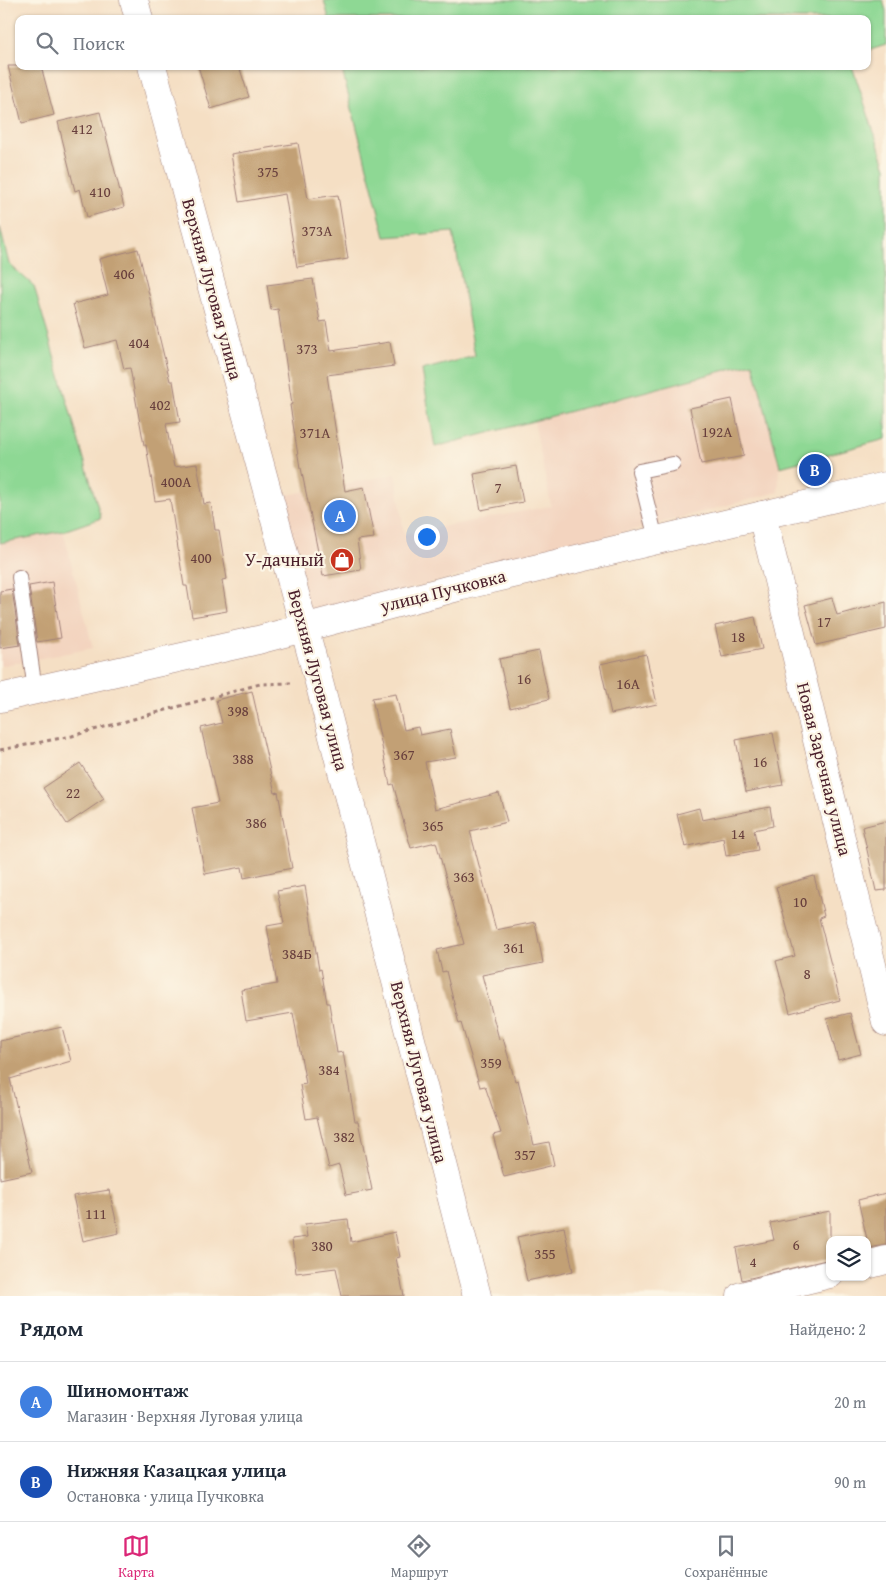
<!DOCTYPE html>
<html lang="ru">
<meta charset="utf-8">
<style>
body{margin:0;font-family:"Gentium Book Plus",serif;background:#f2f2f3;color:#1f2937}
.controls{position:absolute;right:15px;bottom:15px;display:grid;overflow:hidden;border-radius:10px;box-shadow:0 1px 4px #0004}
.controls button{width:45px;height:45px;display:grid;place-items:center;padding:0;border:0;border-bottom:1px solid #e0e1e3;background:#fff;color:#1f2937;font:25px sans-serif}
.you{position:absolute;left:426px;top:536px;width:18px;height:18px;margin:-12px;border:4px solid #fff;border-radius:50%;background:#1a73e8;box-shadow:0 0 0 8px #1a73e833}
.badge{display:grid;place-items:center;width:32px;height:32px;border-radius:50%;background:#db2777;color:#fff;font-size:16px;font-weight:700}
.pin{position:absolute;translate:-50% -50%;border:2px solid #fff;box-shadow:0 1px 5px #0006}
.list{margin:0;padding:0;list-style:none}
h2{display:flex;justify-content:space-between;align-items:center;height:65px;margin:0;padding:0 20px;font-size:21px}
h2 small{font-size:16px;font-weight:400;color:#747a83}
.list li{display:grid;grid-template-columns:32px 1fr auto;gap:15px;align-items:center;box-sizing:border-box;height:80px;padding:0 20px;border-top:1px solid #e0e1e3}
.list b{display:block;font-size:19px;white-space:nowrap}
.list p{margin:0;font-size:16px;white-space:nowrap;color:#747a83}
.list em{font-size:16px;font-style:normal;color:#747a83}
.icon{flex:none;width:28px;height:28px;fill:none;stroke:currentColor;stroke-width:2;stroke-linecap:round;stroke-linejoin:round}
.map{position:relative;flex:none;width:886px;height:1296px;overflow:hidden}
.search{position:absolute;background:#fff;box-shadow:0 1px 4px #0004;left:15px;right:15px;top:15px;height:55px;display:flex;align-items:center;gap:12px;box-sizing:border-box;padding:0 18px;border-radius:10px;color:#747a83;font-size:19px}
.sheet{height:225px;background:#fff}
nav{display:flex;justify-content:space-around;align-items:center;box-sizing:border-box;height:70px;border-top:1px solid #e0e1e3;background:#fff;font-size:14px;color:#747a83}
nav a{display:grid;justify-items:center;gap:2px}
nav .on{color:#db2777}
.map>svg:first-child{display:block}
</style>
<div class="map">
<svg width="886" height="1296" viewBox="0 0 886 1296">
<rect width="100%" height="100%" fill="#fcf5e5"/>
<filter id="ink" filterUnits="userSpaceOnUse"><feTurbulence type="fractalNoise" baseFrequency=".02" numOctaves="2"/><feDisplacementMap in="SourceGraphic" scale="10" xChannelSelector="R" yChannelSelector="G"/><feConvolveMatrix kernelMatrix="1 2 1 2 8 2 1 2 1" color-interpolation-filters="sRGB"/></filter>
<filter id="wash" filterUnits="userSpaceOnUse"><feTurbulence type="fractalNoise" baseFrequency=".0096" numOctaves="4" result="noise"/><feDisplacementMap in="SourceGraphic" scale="20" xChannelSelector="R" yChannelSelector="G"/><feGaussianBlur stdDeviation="1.12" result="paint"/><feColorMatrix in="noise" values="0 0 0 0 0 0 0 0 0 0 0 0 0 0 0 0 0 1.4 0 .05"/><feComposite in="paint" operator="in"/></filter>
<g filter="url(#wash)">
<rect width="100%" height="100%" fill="#f5dfc4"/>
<g fill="#f3d4bf">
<path d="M 753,363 L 780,467 L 778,492 L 287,621 L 261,500 L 396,474 L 404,534 L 551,506 L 534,421 Z"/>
<path d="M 63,531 L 93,648 L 0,666 L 0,543 Z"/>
</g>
<g fill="#8ed894" stroke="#6c7c60">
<path d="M 324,0 L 883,0 L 886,11 L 886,45 L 867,51 L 867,19 L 329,19 Z"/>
<path d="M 341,66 L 852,66 L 886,168 L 886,439 L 780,467 L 753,363 L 435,447 L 422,370 L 475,356 L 453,232 L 385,237 Z"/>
<path d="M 0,227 L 9,264 L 34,286 L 101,518 L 63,531 L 0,543 Z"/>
</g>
<g id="blocks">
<g fill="#c2a074">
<path d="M 8,66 L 41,66 L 54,115 L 22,123 Z"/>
<path d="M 198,66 L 239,66 L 249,97 L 211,109 Z"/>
<path d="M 100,112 L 124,207 L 87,217 L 80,189 L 75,191 L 58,122 Z"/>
<path d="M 298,143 L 308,199 L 338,195 L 348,259 L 297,267 L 285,194 L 239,202 L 231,154 Z"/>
<path d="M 138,249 L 170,381 L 173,381 L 180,422 L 166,424 L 174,467 L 197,464 L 204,504 L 211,503 L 215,530 L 219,530 L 227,579 L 222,580 L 227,611 L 192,617 L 187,586 L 184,586 L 170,499 L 155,501 L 146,445 L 144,445 L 130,368 L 124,369 L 117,340 L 85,348 L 73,304 L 108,295 L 99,259 Z"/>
<path d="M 313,279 L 320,322 L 326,321 L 331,351 L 390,342 L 394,366 L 327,375 L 345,491 L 364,487 L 374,538 L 357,540 L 361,570 L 323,576 L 301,468 L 300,468 L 290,405 L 292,404 L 278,309 L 271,310 L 267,285 Z"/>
<path d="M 732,399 L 744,456 L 701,464 L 690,408 Z"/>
<path d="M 516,466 L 523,502 L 481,510 L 474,474 Z"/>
<path d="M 52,582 L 61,638 L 37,642 L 29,586 Z"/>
<path d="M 12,589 L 20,645 L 0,648 L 0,591 Z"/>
<path d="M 832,598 L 837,615 L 886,602 L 886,629 L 816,645 L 805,605 Z"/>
<path d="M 755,617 L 762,649 L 722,657 L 715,626 Z"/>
<path d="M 539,651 L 549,699 L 510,708 L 499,659 Z"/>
<path d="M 646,654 L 657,704 L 611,714 L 600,664 Z"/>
<path d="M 252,691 L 275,793 L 278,792 L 292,868 L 244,878 L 242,867 L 205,874 L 192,808 L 218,803 L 201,728 L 222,723 L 216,700 Z"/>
<path d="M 396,694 L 404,730 L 418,727 L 420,735 L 450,729 L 456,757 L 425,762 L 435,809 L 499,793 L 507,822 L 470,831 L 496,930 L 535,922 L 543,963 L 482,975 L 499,1039 L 503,1038 L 515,1081 L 518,1080 L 534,1145 L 549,1142 L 554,1165 L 504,1177 L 493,1135 L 501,1133 L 485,1086 L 480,1087 L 461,1023 L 459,1024 L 446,971 L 442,972 L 437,950 L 464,944 L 436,842 L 411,848 L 393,784 L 390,785 L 372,698 Z"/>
<path d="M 773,733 L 783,785 L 746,792 L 736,740 Z"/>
<path d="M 80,763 L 104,799 L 67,824 L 43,788 Z"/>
<path d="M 770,807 L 773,826 L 754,830 L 758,850 L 726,856 L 723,838 L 685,847 L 677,814 L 699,808 L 702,820 Z"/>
<path d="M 886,821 L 886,890 L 876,891 L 862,827 Z"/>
<path d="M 814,876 L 824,916 L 819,918 L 840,1000 L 790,1013 L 776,961 L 795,956 L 776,887 Z"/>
<path d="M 305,886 L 319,970 L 321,969 L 327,1003 L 329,1003 L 337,1053 L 343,1052 L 355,1121 L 358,1121 L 372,1190 L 346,1195 L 339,1165 L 329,1168 L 317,1117 L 306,1119 L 300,1085 L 306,1084 L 293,1013 L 246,1021 L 241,990 L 277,984 L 267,926 L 284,923 L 277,891 Z"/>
<path d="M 850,1013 L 861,1054 L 838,1060 L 827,1019 Z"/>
<path d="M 62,1027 L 71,1061 L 10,1079 L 32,1172 L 0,1179 L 0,1041 Z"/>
<path d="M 109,1190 L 119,1233 L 83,1241 L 73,1196 Z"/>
<path d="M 886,1193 L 886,1245 L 869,1248 L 858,1200 Z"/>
<path d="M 830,1211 L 830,1259 L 742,1280 L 736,1248 L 774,1240 L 770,1223 Z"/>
<path d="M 348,1219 L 351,1242 L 395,1232 L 400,1257 L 396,1258 L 404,1296 L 342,1296 L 336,1268 L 296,1273 L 292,1239 L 307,1237 L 305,1224 Z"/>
<path d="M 564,1227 L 573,1271 L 527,1281 L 517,1237 Z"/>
</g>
</g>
</g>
<g filter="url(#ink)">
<use href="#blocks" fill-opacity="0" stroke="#a07f78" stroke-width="1"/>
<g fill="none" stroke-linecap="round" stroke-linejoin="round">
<g stroke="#a07f78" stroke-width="16">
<g id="service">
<path d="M 656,539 L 639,471 L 673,464"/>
<path d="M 19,577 L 35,690"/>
</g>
</g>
<g stroke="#a07f78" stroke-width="29">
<g id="minor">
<path d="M 134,0 L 139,19"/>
<path d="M 152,66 L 320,686 L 477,1296"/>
<path d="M 762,515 L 886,1022"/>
<path d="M 867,1265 L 886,1260"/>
<path d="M 741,1296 L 830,1274"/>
</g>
</g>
<g stroke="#a07f78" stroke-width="29">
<path id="primary" d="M 0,698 L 258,640 L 462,586 L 886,486"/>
</g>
<path stroke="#a07f78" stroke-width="3" stroke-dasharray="4 4" stroke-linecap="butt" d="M 0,750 L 72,736 L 260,684 L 291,683"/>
<use href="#service" stroke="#fff" stroke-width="14"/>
<use href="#minor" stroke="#fff" stroke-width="28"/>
<use href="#primary" stroke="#fff" stroke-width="28"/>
</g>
</g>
<defs>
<g id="shop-disc" transform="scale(1.25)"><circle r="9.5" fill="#c8321e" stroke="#fcf5e5"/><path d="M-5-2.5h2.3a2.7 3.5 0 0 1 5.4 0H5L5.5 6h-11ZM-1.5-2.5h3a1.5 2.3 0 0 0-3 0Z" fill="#fff"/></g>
</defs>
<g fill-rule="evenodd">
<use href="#shop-disc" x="342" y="560"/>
</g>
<g text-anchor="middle" stroke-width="4.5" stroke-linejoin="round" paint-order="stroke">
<g font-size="15" fill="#683f3d">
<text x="82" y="134">412</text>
<text x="268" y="177">375</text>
<text x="100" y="197">410</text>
<text x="317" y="236">373А</text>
<text x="124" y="279">406</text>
<text x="139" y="348">404</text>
<text x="307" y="354">373</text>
<text x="160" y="410">402</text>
<text x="717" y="437">192А</text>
<text x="315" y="438">371А</text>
<text x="176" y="487">400А</text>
<text x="498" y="493">7</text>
<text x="201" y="563">400</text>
<text x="824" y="627">17</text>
<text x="738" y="642">18</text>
<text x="524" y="684">16</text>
<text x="628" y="689">16А</text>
<text x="238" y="716">398</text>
<text x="404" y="760">367</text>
<text x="243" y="764">388</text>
<text x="760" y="767">16</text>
<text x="73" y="798">22</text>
<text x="256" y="828">386</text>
<text x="433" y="831">365</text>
<text x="738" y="839">14</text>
<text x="464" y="882">363</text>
<text x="800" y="907">10</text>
<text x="514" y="953">361</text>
<text x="297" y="959">384Б</text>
<text x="807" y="979">8</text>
<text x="491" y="1068">359</text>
<text x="329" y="1075">384</text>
<text x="344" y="1142">382</text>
<text x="525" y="1160">357</text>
<text x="96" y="1219">111</text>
<text x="796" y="1250">6</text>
<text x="322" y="1251">380</text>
<text x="545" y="1259">355</text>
<text x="753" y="1267">4</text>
</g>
<g font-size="18" fill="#4a1f2b" stroke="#fcf5e5">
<text transform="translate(212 289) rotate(75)" y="6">Верхняя Луговая улица</text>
<text transform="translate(443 591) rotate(-14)" y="6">улица Пучковка</text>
<text transform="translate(318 680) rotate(75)" y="6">Верхняя Луговая улица</text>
<text transform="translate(824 769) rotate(76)" y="6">Новая Заречная улица</text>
<text transform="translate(419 1072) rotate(76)" y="6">Верхняя Луговая улица</text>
</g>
<g font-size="18" fill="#4a1f2b" stroke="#fcf5e5" text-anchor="end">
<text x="324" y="566">У-дачный</text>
</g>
</g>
</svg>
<div class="controls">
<button><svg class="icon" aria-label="layers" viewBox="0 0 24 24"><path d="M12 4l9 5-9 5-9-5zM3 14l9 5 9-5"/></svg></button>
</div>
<div class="you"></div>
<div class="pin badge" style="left:340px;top:516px;background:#3f7fe0">A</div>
<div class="pin badge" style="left:815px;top:470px;background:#1a4fb4">B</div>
<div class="search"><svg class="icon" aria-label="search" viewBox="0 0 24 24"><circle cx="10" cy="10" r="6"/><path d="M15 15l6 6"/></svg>Поиск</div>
</div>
<section class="sheet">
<h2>Рядом<small>Найдено: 2</small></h2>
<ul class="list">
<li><span class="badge" style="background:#3f7fe0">A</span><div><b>Шиномонтаж</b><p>Магазин · Верхняя Луговая улица</p></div><em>20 m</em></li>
<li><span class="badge" style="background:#1a4fb4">B</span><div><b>Нижняя Казацкая улица</b><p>Остановка · улица Пучковка</p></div><em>90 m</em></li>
</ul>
</section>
<nav>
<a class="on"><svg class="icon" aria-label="map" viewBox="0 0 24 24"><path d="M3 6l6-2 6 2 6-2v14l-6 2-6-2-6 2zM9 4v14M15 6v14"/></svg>Карта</a>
<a><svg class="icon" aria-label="directions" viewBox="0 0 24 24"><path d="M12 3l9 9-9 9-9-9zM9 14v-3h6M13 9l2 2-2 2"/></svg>Маршрут</a>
<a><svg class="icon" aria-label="saved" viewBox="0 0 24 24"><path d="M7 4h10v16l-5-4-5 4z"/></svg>Сохранённые</a>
</nav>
